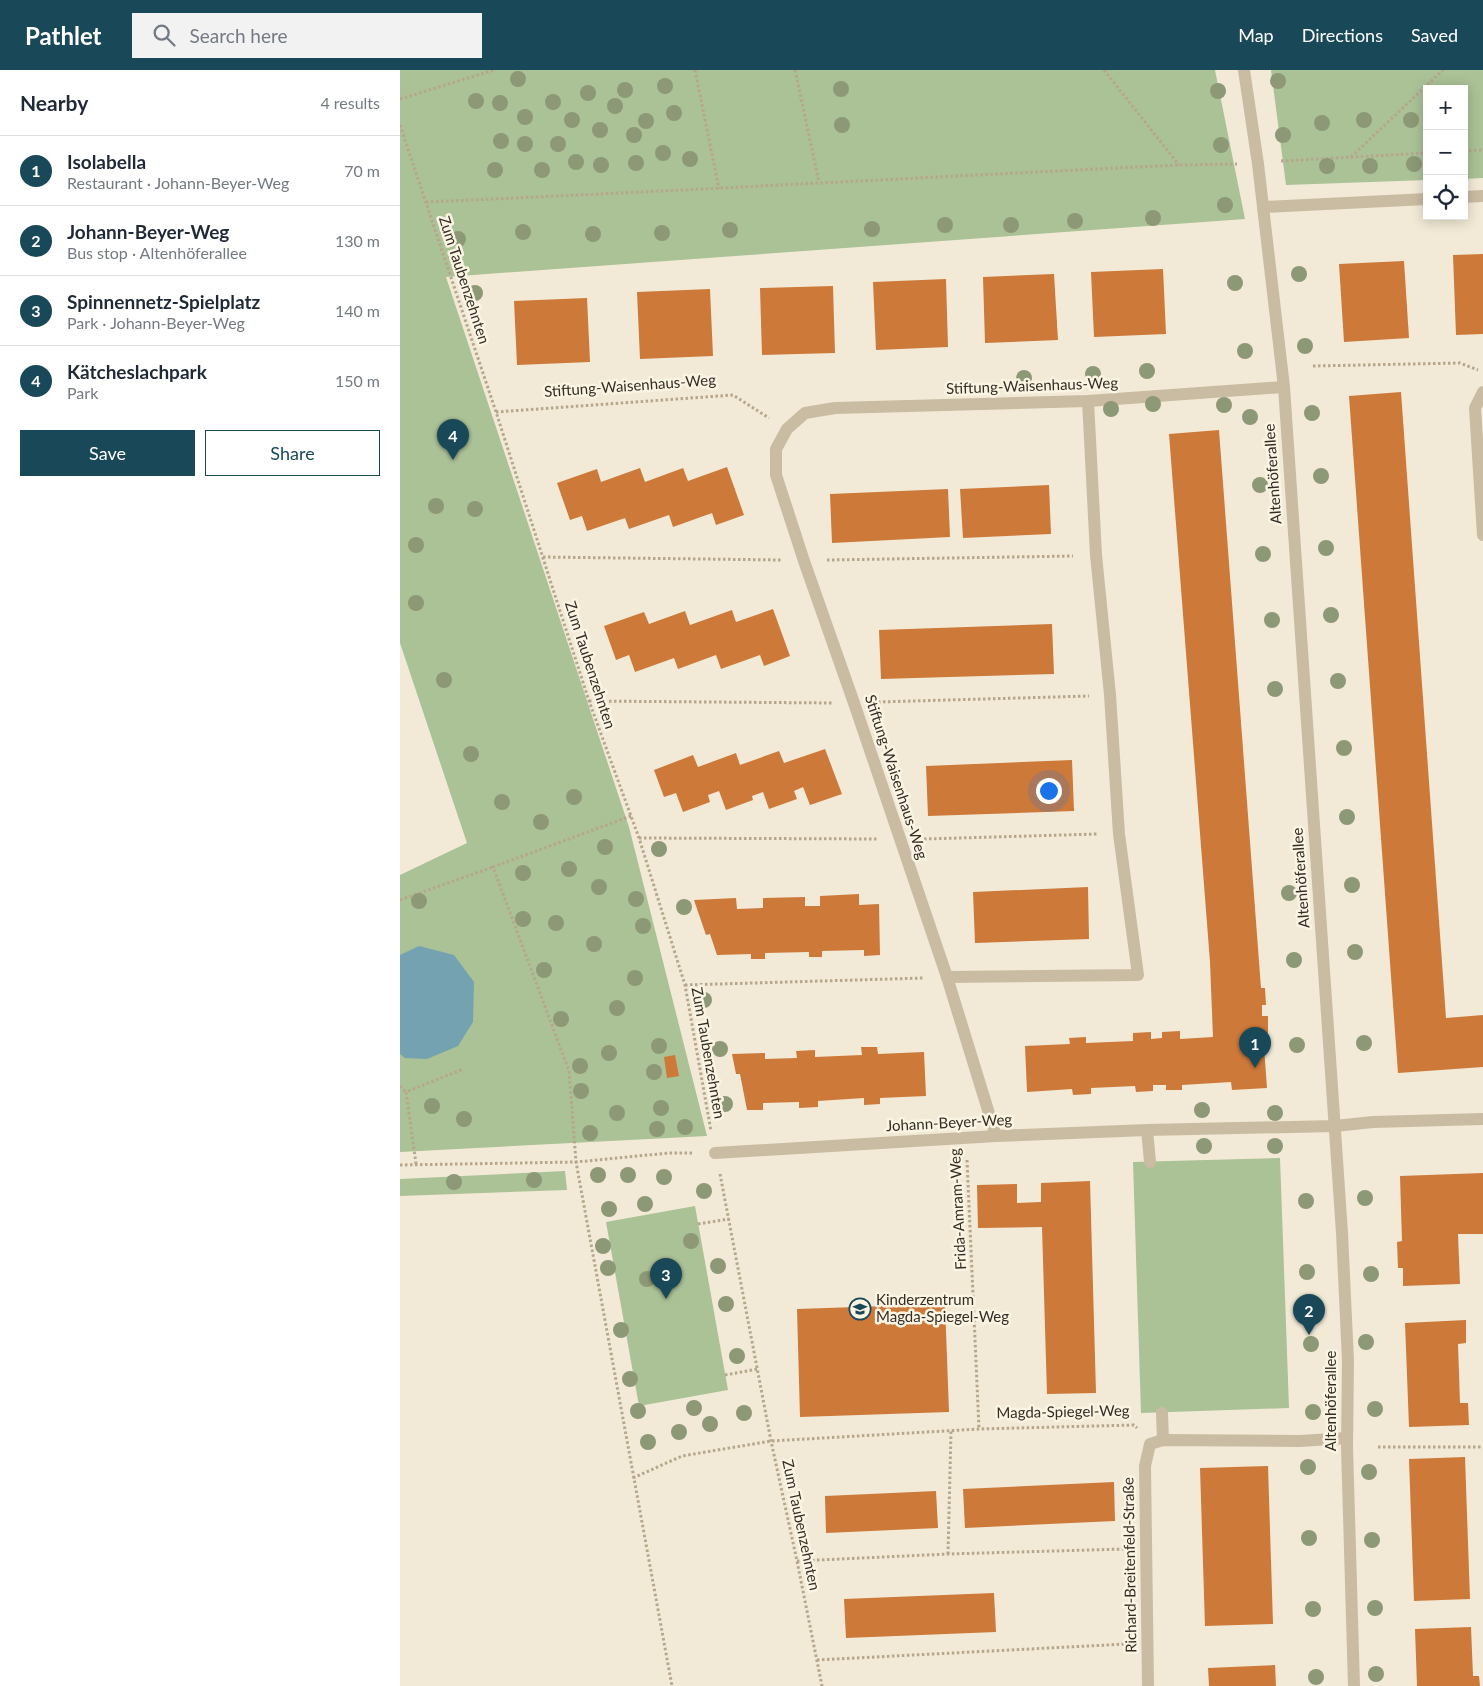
<!DOCTYPE html>
<meta charset="utf-8">
<style>
body{margin:0;font-family:Lato,sans-serif;background:#f2f2f3;color:#1f2937}
.controls{position:absolute;right:15px;top:15px;display:grid;overflow:hidden;border-radius:0px;box-shadow:0 2px 12px #0003}
.controls button{width:45px;height:45px;display:grid;place-items:center;padding:0;border:0;border-bottom:1px solid #e0e1e3;background:#fff;color:#1f2937;font:25px sans-serif}
.you{position:absolute;left:648px;top:720px;width:18px;height:18px;margin:-12px;border:4px solid #fff;border-radius:50%;background:#1a73e8;box-shadow:0 0 0 8px #1a73e833}
.badge{display:grid;place-items:center;width:32px;height:32px;border-radius:50%;background:#194858;color:#fff;font-size:16px;font-weight:700}
.pin{position:absolute;translate:-50% -41px;filter:drop-shadow(0 1px 2px #0008)}
.pin::after{content:'';position:absolute;top:26px;width:18px;height:15px;background:inherit;clip-path:polygon(0 0,100% 0,50% 100%)}
.list{margin:0;padding:0;list-style:none}
h2{display:flex;justify-content:space-between;align-items:center;height:65px;margin:0;padding:0 20px;font-size:21px}
h2 small{font-size:16px;font-weight:400;color:#747a83}
.list li{display:grid;grid-template-columns:32px 1fr auto;gap:15px;align-items:center;box-sizing:border-box;height:70px;padding:0 20px;border-top:1px solid #e0e1e3}
.list b{display:block;font-size:19px;white-space:nowrap}
.list p{margin:0;font-size:16px;white-space:nowrap;color:#747a83}
.list em{font-size:16px;font-style:normal;color:#747a83}
.actions{display:flex;gap:10px;padding:15px 20px}
.actions a{flex:1;padding:11px 0;border:1px solid #194858;border-radius:0px;text-align:center;font-size:18px;color:#194858}
.actions .main{background:#194858;color:#fff}
.icon{flex:none;width:28px;height:28px;fill:none;stroke:currentColor;stroke-width:2;stroke-linecap:round;stroke-linejoin:round}
.map{position:relative;flex:none;width:1083px;height:1616px;overflow:hidden}
header{display:flex;align-items:center;gap:30px;box-sizing:border-box;height:70px;padding:0 25px;background:#194858;color:#fff}
header strong{font-size:24px}
nav{display:flex;gap:28px;margin-inline-start:auto;font-size:18px}
.search{width:350px;height:45px;background:#f2f2f3;display:flex;align-items:center;gap:12px;box-sizing:border-box;padding:0 18px;border-radius:0px;color:#747a83;font-size:19px}
main{display:flex}
aside{flex:1;background:#fff}
.map>svg:first-child{display:block}
</style>
<header>
<strong>Pathlet</strong>
<div class="search"><svg class="icon" aria-label="search" viewBox="0 0 24 24"><circle cx="10" cy="10" r="6"/><path d="M15 15l6 6"/></svg>Search here</div>
<nav><a>Map</a><a>Directions</a><a>Saved</a></nav>
</header>
<main>
<aside>
<h2>Nearby<small>4 results</small></h2>
<ul class="list">
<li><span class="badge">1</span><div><b>Isolabella</b><p>Restaurant · Johann-Beyer-Weg</p></div><em>70 m</em></li>
<li><span class="badge">2</span><div><b>Johann-Beyer-Weg</b><p>Bus stop · Altenhöferallee</p></div><em>130 m</em></li>
<li><span class="badge">3</span><div><b>Spinnennetz-Spielplatz</b><p>Park · Johann-Beyer-Weg</p></div><em>140 m</em></li>
<li><span class="badge">4</span><div><b>Kätcheslachpark</b><p>Park</p></div><em>150 m</em></li>
</ul>
<div class="actions"><a class="main">Save</a><a>Share</a></div>
</aside>
<div class="map">
<svg width="1083" height="1616" viewBox="0 0 1083 1616">
<rect width="100%" height="100%" fill="#f2ead6"/>
<g fill="#abc196">
<path d="M 0,0 L 815,0 L 845,149 L 46,207 L 229,757 L 307,1066 L 0,1082 L 0,805 L 67,773 L 0,573 Z"/>
<path d="M 871,0 L 1083,0 L 1083,108 L 1064,109 L 1064,19 L 1027,19 L 1027,110 L 886,115 Z"/>
<path d="M 880,1088 L 889,1338 L 741,1343 L 733,1092 Z"/>
<path d="M 165,1101 L 167,1120 L 0,1126 L 0,1109 Z"/>
<path d="M 295,1136 L 328,1320 L 239,1336 L 206,1152 Z"/>
</g>
<path fill="#74a2b0" d="M 19,876 L 54,885 L 74,912 L 73,952 L 58,976 L 27,989 L 5,988 L 0,984 L 0,885 Z"/>
<g fill="#cd793a">
<path d="M 1083,184 L 1083,264 L 1056,265 L 1053,185 Z"/>
<path d="M 1004,191 L 1009,268 L 944,272 L 939,194 Z"/>
<path d="M 763,199 L 766,264 L 694,267 L 691,202 Z"/>
<path d="M 654,204 L 658,270 L 585,273 L 583,207 Z"/>
<path d="M 546,209 L 548,277 L 476,280 L 473,212 Z"/>
<path d="M 433,216 L 435,283 L 362,285 L 360,218 Z"/>
<path d="M 310,219 L 313,286 L 240,289 L 237,222 Z"/>
<path d="M 187,228 L 190,292 L 117,295 L 114,231 Z"/>
<path d="M 1001,322 L 1046,948 L 1083,945 L 1083,997 L 998,1003 L 949,326 Z"/>
<path d="M 819,360 L 861,918 L 865,918 L 866,935 L 862,935 L 862,946 L 868,946 L 868,963 L 863,963 L 867,1018 L 832,1020 L 831,1012 L 782,1015 L 782,1020 L 766,1020 L 766,1015 L 753,1015 L 753,1021 L 736,1022 L 735,1016 L 691,1018 L 691,1024 L 673,1025 L 672,1019 L 627,1022 L 625,976 L 670,974 L 669,968 L 686,967 L 686,973 L 733,971 L 733,963 L 751,962 L 751,969 L 762,968 L 762,962 L 780,961 L 780,969 L 813,967 L 810,892 L 769,364 Z"/>
<path d="M 327,397 L 344,445 L 316,455 L 312,443 L 273,457 L 269,445 L 229,459 L 225,448 L 187,461 L 182,446 L 170,450 L 157,413 L 197,399 L 201,412 L 240,398 L 245,412 L 283,398 L 288,411 Z"/>
<path d="M 649,415 L 651,464 L 563,468 L 560,419 Z"/>
<path d="M 548,419 L 550,467 L 432,473 L 430,424 Z"/>
<path d="M 373,539 L 390,586 L 364,596 L 360,585 L 321,599 L 316,585 L 278,599 L 274,588 L 235,602 L 229,585 L 216,590 L 204,556 L 244,542 L 249,554 L 285,541 L 290,555 L 332,540 L 336,552 Z"/>
<path d="M 652,554 L 654,604 L 481,609 L 479,560 Z"/>
<path d="M 425,679 L 442,724 L 410,735 L 403,717 L 394,721 L 397,729 L 369,739 L 363,722 L 352,726 L 353,730 L 326,740 L 319,721 L 308,725 L 310,732 L 283,742 L 276,723 L 264,727 L 254,700 L 293,685 L 298,697 L 336,683 L 340,695 L 379,681 L 384,693 Z"/>
<path d="M 672,690 L 674,741 L 528,746 L 526,696 Z"/>
<path d="M 688,817 L 689,869 L 575,873 L 573,822 Z"/>
<path d="M 459,824 L 459,835 L 479,834 L 480,885 L 464,886 L 464,880 L 422,881 L 422,887 L 409,887 L 409,882 L 365,883 L 365,889 L 351,889 L 351,884 L 317,885 L 310,864 L 306,865 L 294,830 L 336,828 L 337,839 L 363,838 L 363,828 L 405,827 L 405,836 L 420,836 L 420,826 Z"/>
<path d="M 461,977 L 477,977 L 478,984 L 524,982 L 526,1026 L 480,1028 L 480,1034 L 464,1035 L 464,1028 L 418,1031 L 418,1037 L 399,1038 L 399,1032 L 363,1033 L 363,1040 L 347,1040 L 340,1004 L 336,1004 L 332,984 L 365,983 L 365,989 L 397,988 L 396,981 L 415,980 L 415,987 L 462,985 Z"/>
<path d="M 275,985 L 279,1006 L 267,1008 L 264,987 Z"/>
<path d="M 1083,1103 L 1083,1164 L 1058,1164 L 1060,1214 L 1003,1216 L 1003,1198 L 998,1198 L 997,1172 L 1002,1171 L 1000,1106 Z"/>
<path d="M 690,1111 L 696,1323 L 647,1324 L 642,1157 L 578,1158 L 577,1115 L 617,1114 L 617,1133 L 641,1132 L 641,1113 Z"/>
<path d="M 545,1234 L 549,1342 L 400,1347 L 397,1239 Z"/>
<path d="M 1066,1250 L 1066,1273 L 1058,1274 L 1060,1333 L 1068,1333 L 1069,1355 L 1009,1357 L 1005,1253 Z"/>
<path d="M 1065,1387 L 1070,1529 L 1014,1531 L 1009,1389 Z"/>
<path d="M 868,1396 L 873,1554 L 805,1556 L 800,1398 Z"/>
<path d="M 714,1412 L 715,1451 L 565,1458 L 563,1419 Z"/>
<path d="M 536,1421 L 538,1458 L 426,1463 L 425,1426 Z"/>
<path d="M 594,1523 L 596,1562 L 446,1568 L 444,1529 Z"/>
<path d="M 1071,1557 L 1073,1606 L 1079,1606 L 1080,1616 L 1017,1616 L 1015,1559 Z"/>
<path d="M 875,1595 L 876,1616 L 809,1616 L 808,1598 Z"/>
</g>
<g fill="none" stroke-linecap="round" stroke-linejoin="round">
<g stroke="#b6a68c" stroke-width="3" stroke-dasharray="2.5 2.5" stroke-linecap="butt">
<path d="M 295,0 L 319,119"/>
<path d="M 395,0 L 419,112"/>
<path d="M 704,0 L 779,95"/>
<path d="M 0,29 L 94,0"/>
<path d="M 0,55 L 96,342 L 189,631 L 239,768 L 285,915 L 311,1061"/>
<path d="M 1064,81 L 1083,80"/>
<path d="M 951,87 L 1043,0"/>
<path d="M 881,91 L 1027,83"/>
<path d="M 26,132 C 277,121 528,107 779,95 L 837,94"/>
<path d="M 913,296 L 1060,293 L 1078,300"/>
<path d="M 96,342 L 333,325 L 369,348"/>
<path d="M 143,487 L 381,490"/>
<path d="M 427,490 L 673,486"/>
<path d="M 189,631 L 432,633"/>
<path d="M 478,632 L 689,626"/>
<path d="M 231,746 L 93,797 L 169,1001 L 176,1092 L 272,1616"/>
<path d="M 239,768 L 478,769"/>
<path d="M 524,769 L 698,764"/>
<path d="M 0,830 L 93,797"/>
<path d="M 285,915 L 524,908"/>
<path d="M 0,1016 L 6,1022"/>
<path d="M 567,1090 L 579,1359"/>
<path d="M 16,1094 L 6,1022 L 63,999"/>
<path d="M 0,1095 L 176,1092 L 269,1083 L 294,1083"/>
<path d="M 320,1104 L 371,1371 L 397,1491 L 422,1616"/>
<path d="M 298,1154 L 329,1149"/>
<path d="M 325,1305 L 358,1299"/>
<path d="M 978,1377 L 1083,1377"/>
<path d="M 233,1408 L 282,1386 L 371,1371 L 579,1359 L 734,1355 L 737,1358"/>
<path d="M 548,1484 L 551,1361"/>
<path d="M 397,1491 L 548,1484 L 724,1479"/>
<path d="M 417,1590 L 726,1574"/>
</g>
<g stroke="#cabca2" stroke-width="12">
<path d="M 1083,322 L 1075,338 L 1083,465"/>
<path d="M 547,907 L 738,905 L 719,764 L 710,625 L 696,485 L 688,331"/>
</g>
<g stroke="#cabca2" stroke-width="12">
<path d="M 747,1060 L 750,1092"/>
<path d="M 762,1343 L 763,1370"/>
</g>
<g stroke="#cabca2" stroke-width="12">
<path d="M 1064,127 L 1083,126"/>
<path d="M 863,137 L 1027,129"/>
<path d="M 596,1066 L 547,907 L 454,633 L 404,491 L 376,405 L 376,379 L 387,359 L 405,343 L 435,338 L 688,331 L 884,317"/>
<path d="M 315,1083 L 596,1066 L 747,1060 L 935,1056 L 973,1052 L 1083,1049"/>
<path d="M 748,1616 L 745,1396 L 750,1374 L 763,1370 L 900,1371 L 947,1368"/>
</g>
<path stroke="#cabca2" stroke-width="12" d="M 844,0 L 858,94 L 884,317 L 942,1163 L 948,1291 L 947,1377 L 954,1616"/>
</g>
<g fill="#8d9876">
<circle cx="118" cy="9" r="8"/>
<circle cx="878" cy="11" r="8"/>
<circle cx="265" cy="16" r="8"/>
<circle cx="441" cy="19" r="8"/>
<circle cx="225" cy="20" r="8"/>
<circle cx="818" cy="21" r="8"/>
<circle cx="188" cy="23" r="8"/>
<circle cx="76" cy="31" r="8"/>
<circle cx="153" cy="32" r="8"/>
<circle cx="100" cy="33" r="8"/>
<circle cx="215" cy="36" r="8"/>
<circle cx="274" cy="43" r="8"/>
<circle cx="125" cy="47" r="8"/>
<circle cx="172" cy="50" r="8"/>
<circle cx="964" cy="50" r="8"/>
<circle cx="1011" cy="50" r="8"/>
<circle cx="246" cy="51" r="8"/>
<circle cx="922" cy="53" r="8"/>
<circle cx="442" cy="55" r="8"/>
<circle cx="200" cy="60" r="8"/>
<circle cx="234" cy="65" r="8"/>
<circle cx="883" cy="65" r="8"/>
<circle cx="101" cy="71" r="8"/>
<circle cx="125" cy="74" r="8"/>
<circle cx="158" cy="74" r="8"/>
<circle cx="821" cy="75" r="8"/>
<circle cx="263" cy="83" r="8"/>
<circle cx="290" cy="89" r="8"/>
<circle cx="176" cy="92" r="8"/>
<circle cx="236" cy="93" r="8"/>
<circle cx="1014" cy="94" r="8"/>
<circle cx="201" cy="95" r="8"/>
<circle cx="927" cy="96" r="8"/>
<circle cx="970" cy="96" r="8"/>
<circle cx="95" cy="100" r="8"/>
<circle cx="142" cy="100" r="8"/>
<circle cx="825" cy="135" r="8"/>
<circle cx="753" cy="148" r="8"/>
<circle cx="675" cy="151" r="8"/>
<circle cx="545" cy="155" r="8"/>
<circle cx="611" cy="155" r="8"/>
<circle cx="472" cy="159" r="8"/>
<circle cx="330" cy="160" r="8"/>
<circle cx="123" cy="162" r="8"/>
<circle cx="262" cy="163" r="8"/>
<circle cx="193" cy="164" r="8"/>
<circle cx="58" cy="169" r="8"/>
<circle cx="899" cy="204" r="8"/>
<circle cx="835" cy="213" r="8"/>
<circle cx="75" cy="223" r="8"/>
<circle cx="905" cy="276" r="8"/>
<circle cx="845" cy="281" r="8"/>
<circle cx="747" cy="301" r="8"/>
<circle cx="693" cy="304" r="8"/>
<circle cx="624" cy="308" r="8"/>
<circle cx="753" cy="334" r="8"/>
<circle cx="824" cy="335" r="8"/>
<circle cx="711" cy="339" r="8"/>
<circle cx="912" cy="343" r="8"/>
<circle cx="850" cy="347" r="8"/>
<circle cx="921" cy="406" r="8"/>
<circle cx="860" cy="415" r="8"/>
<circle cx="36" cy="436" r="8"/>
<circle cx="75" cy="439" r="8"/>
<circle cx="16" cy="475" r="8"/>
<circle cx="926" cy="478" r="8"/>
<circle cx="863" cy="484" r="8"/>
<circle cx="16" cy="533" r="8"/>
<circle cx="931" cy="545" r="8"/>
<circle cx="872" cy="550" r="8"/>
<circle cx="44" cy="610" r="8"/>
<circle cx="938" cy="611" r="8"/>
<circle cx="875" cy="619" r="8"/>
<circle cx="944" cy="678" r="8"/>
<circle cx="71" cy="684" r="8"/>
<circle cx="174" cy="727" r="8"/>
<circle cx="102" cy="732" r="8"/>
<circle cx="947" cy="747" r="8"/>
<circle cx="141" cy="752" r="8"/>
<circle cx="205" cy="777" r="8"/>
<circle cx="259" cy="779" r="8"/>
<circle cx="169" cy="799" r="8"/>
<circle cx="123" cy="803" r="8"/>
<circle cx="952" cy="815" r="8"/>
<circle cx="199" cy="817" r="8"/>
<circle cx="889" cy="823" r="8"/>
<circle cx="236" cy="829" r="8"/>
<circle cx="19" cy="831" r="8"/>
<circle cx="284" cy="837" r="8"/>
<circle cx="123" cy="849" r="8"/>
<circle cx="156" cy="853" r="8"/>
<circle cx="243" cy="856" r="8"/>
<circle cx="194" cy="874" r="8"/>
<circle cx="955" cy="882" r="8"/>
<circle cx="894" cy="890" r="8"/>
<circle cx="144" cy="900" r="8"/>
<circle cx="235" cy="908" r="8"/>
<circle cx="304" cy="930" r="8"/>
<circle cx="217" cy="938" r="8"/>
<circle cx="161" cy="949" r="8"/>
<circle cx="964" cy="973" r="8"/>
<circle cx="897" cy="975" r="8"/>
<circle cx="259" cy="976" r="8"/>
<circle cx="320" cy="979" r="8"/>
<circle cx="209" cy="983" r="8"/>
<circle cx="180" cy="996" r="8"/>
<circle cx="254" cy="1002" r="8"/>
<circle cx="181" cy="1021" r="8"/>
<circle cx="325" cy="1034" r="8"/>
<circle cx="32" cy="1036" r="8"/>
<circle cx="261" cy="1038" r="8"/>
<circle cx="802" cy="1040" r="8"/>
<circle cx="217" cy="1043" r="8"/>
<circle cx="875" cy="1043" r="8"/>
<circle cx="64" cy="1049" r="8"/>
<circle cx="285" cy="1057" r="8"/>
<circle cx="257" cy="1059" r="8"/>
<circle cx="190" cy="1063" r="8"/>
<circle cx="804" cy="1076" r="8"/>
<circle cx="875" cy="1076" r="8"/>
<circle cx="198" cy="1105" r="8"/>
<circle cx="228" cy="1105" r="8"/>
<circle cx="264" cy="1107" r="8"/>
<circle cx="134" cy="1110" r="8"/>
<circle cx="54" cy="1112" r="8"/>
<circle cx="304" cy="1121" r="8"/>
<circle cx="965" cy="1128" r="8"/>
<circle cx="906" cy="1131" r="8"/>
<circle cx="245" cy="1134" r="8"/>
<circle cx="209" cy="1139" r="8"/>
<circle cx="291" cy="1171" r="8"/>
<circle cx="203" cy="1176" r="8"/>
<circle cx="318" cy="1196" r="8"/>
<circle cx="208" cy="1198" r="8"/>
<circle cx="907" cy="1202" r="8"/>
<circle cx="971" cy="1204" r="8"/>
<circle cx="247" cy="1209" r="8"/>
<circle cx="326" cy="1234" r="8"/>
<circle cx="221" cy="1260" r="8"/>
<circle cx="966" cy="1272" r="8"/>
<circle cx="911" cy="1274" r="8"/>
<circle cx="337" cy="1286" r="8"/>
<circle cx="230" cy="1309" r="8"/>
<circle cx="294" cy="1338" r="8"/>
<circle cx="975" cy="1339" r="8"/>
<circle cx="238" cy="1341" r="8"/>
<circle cx="913" cy="1342" r="8"/>
<circle cx="344" cy="1343" r="8"/>
<circle cx="310" cy="1354" r="8"/>
<circle cx="279" cy="1362" r="8"/>
<circle cx="248" cy="1372" r="8"/>
<circle cx="908" cy="1397" r="8"/>
<circle cx="969" cy="1402" r="8"/>
<circle cx="909" cy="1468" r="8"/>
<circle cx="972" cy="1470" r="8"/>
<circle cx="975" cy="1538" r="8"/>
<circle cx="913" cy="1539" r="8"/>
<circle cx="976" cy="1604" r="8"/>
<circle cx="916" cy="1607" r="8"/>
</g>
<defs>
<g id="school-ring" transform="scale(1.125)"><circle r="9.5" fill="#faf4e3" stroke="#194858" stroke-width="1.5"/><path d="M0-5L7-2L0 1L-7-2ZM-4 1L0 2.5L4 1V4Q0 6-4 4Z" fill="#194858"/></g>
</defs>
<g fill-rule="evenodd">
<use href="#school-ring" x="460" y="1239"/>
</g>
<g text-anchor="middle" stroke-width="5" stroke-linejoin="round" paint-order="stroke">
<g font-size="15" fill="#352d25" stroke="#faf4e3">
<text transform="translate(64 210) rotate(72)" y="5">Zum Taubenzehnten</text>
<text transform="translate(230 316) rotate(-4)" y="5">Stiftung-Waisenhaus-Weg</text>
<text transform="translate(632 316) rotate(-2)" y="5">Stiftung-Waisenhaus-Weg</text>
<text transform="translate(873 404) rotate(-94)" y="5">Altenhöferallee</text>
<text transform="translate(190 595) rotate(72)" y="5">Zum Taubenzehnten</text>
<text transform="translate(496 707) rotate(72)" y="5">Stiftung-Waisenhaus-Weg</text>
<text transform="translate(901 808) rotate(-94)" y="5">Altenhöferallee</text>
<text transform="translate(308 983) rotate(80)" y="5">Zum Taubenzehnten</text>
<text transform="translate(549 1053) rotate(-3)" y="5">Johann-Beyer-Weg</text>
<text transform="translate(558 1139) rotate(-93)" y="5">Frida-Amram-Weg</text>
<text transform="translate(931 1331) rotate(-90)" y="5">Altenhöferallee</text>
<text transform="translate(663 1342) rotate(-1)" y="5">Magda-Spiegel-Weg</text>
<text transform="translate(401 1455) rotate(78)" y="5">Zum Taubenzehnten</text>
<text transform="translate(730 1495) rotate(-91)" y="5">Richard-Breitenfeld-Straße</text>
</g>
<g font-size="15" fill="#352d25" stroke="#faf4e3" text-anchor="start">
<text x="476" y="1235">Kinderzentrum<tspan x="476" dy="17">Magda-Spiegel-Weg</tspan></text>
</g>
</g>
</svg>
<div class="controls">
<button>+</button>
<button>−</button>
<button><svg class="icon" aria-label="locate" viewBox="0 0 24 24"><circle cx="12" cy="12" r="6"/><path d="M12 2v4M12 18v4M2 12h4M18 12h4"/></svg></button>
</div>
<div class="you"></div>
<div class="pin badge" style="left:855px;top:998px">1</div>
<div class="pin badge" style="left:909px;top:1265px">2</div>
<div class="pin badge" style="left:266px;top:1229px">3</div>
<div class="pin badge" style="left:53px;top:390px">4</div>
</div>
</main>
